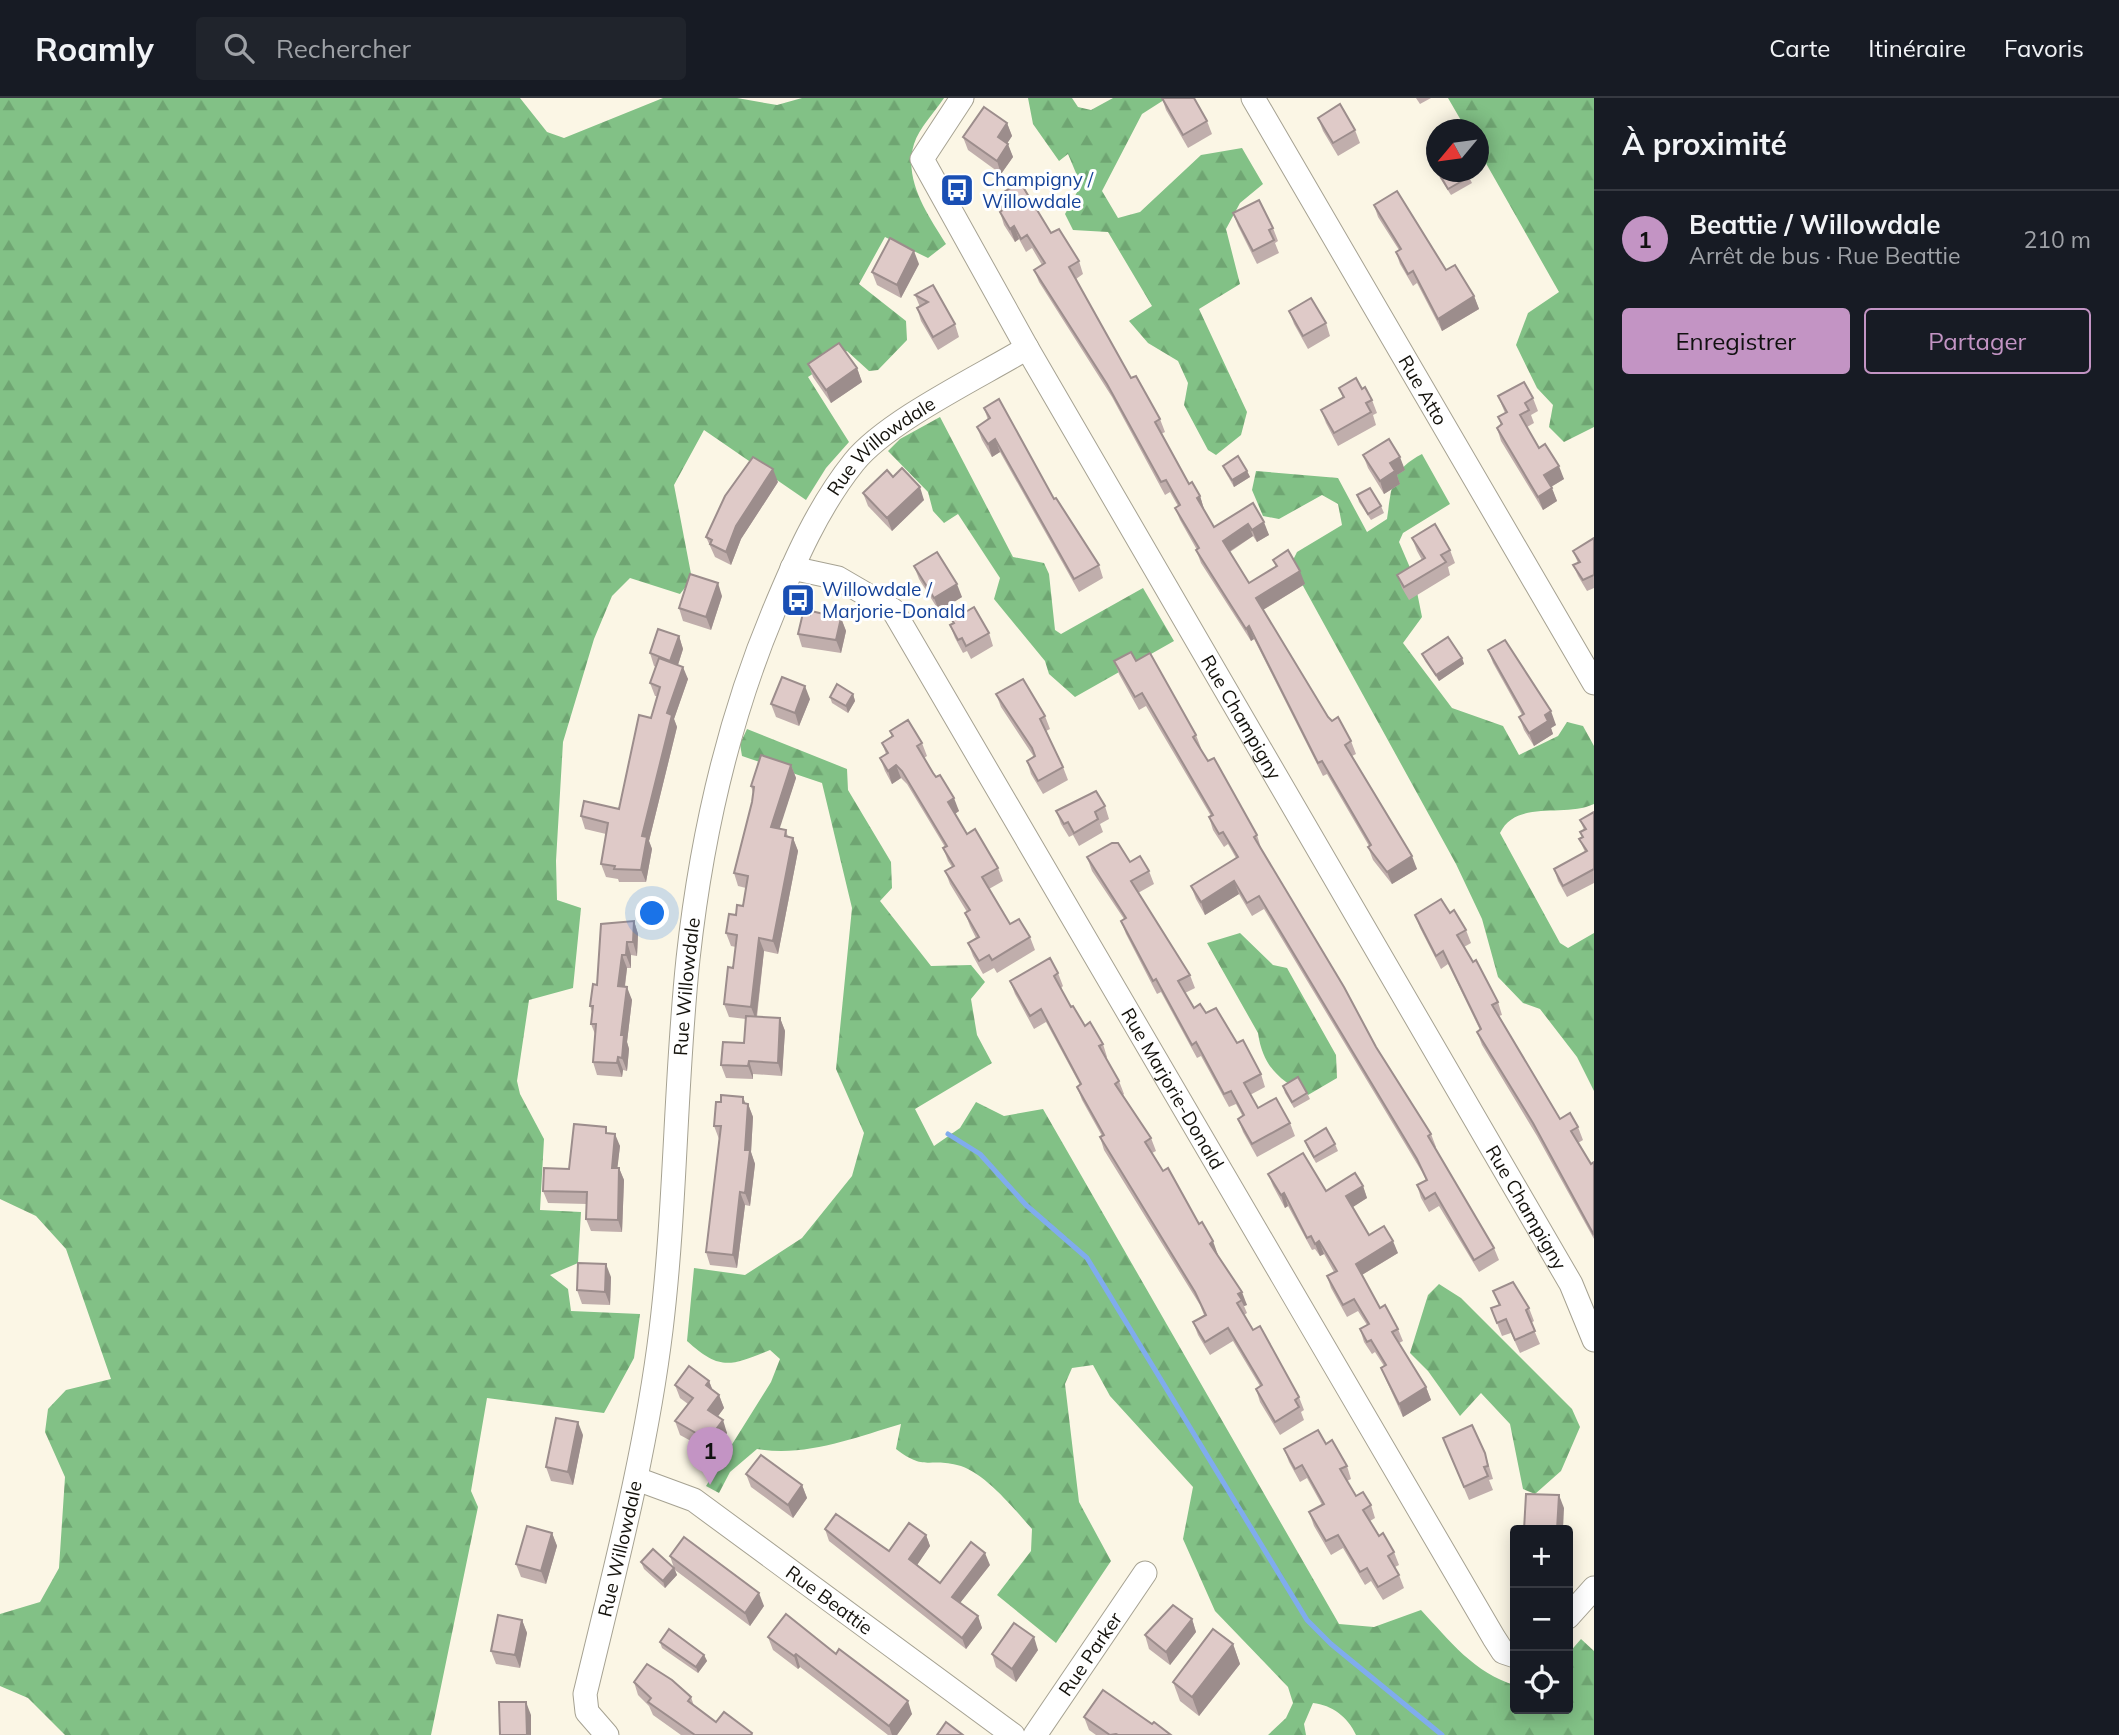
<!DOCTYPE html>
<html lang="fr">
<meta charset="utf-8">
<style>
body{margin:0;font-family:Mulish,sans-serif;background:#20242c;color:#f1f3f6}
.controls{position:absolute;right:21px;bottom:21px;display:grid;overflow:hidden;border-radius:7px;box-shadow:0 4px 18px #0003}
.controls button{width:63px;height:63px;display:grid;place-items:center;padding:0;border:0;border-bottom:2px solid #363941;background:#171b24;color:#f1f3f6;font:35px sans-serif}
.compass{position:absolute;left:1426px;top:21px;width:63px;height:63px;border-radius:50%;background:#171b24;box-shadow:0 4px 18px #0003;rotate:241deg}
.you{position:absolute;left:653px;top:816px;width:24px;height:24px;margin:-18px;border:5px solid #fff;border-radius:50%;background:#1a73e8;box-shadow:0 0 0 10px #1a73e833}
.badge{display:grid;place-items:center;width:46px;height:46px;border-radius:50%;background:#c394c4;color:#111;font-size:23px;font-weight:700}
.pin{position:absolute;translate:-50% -58px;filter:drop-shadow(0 2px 4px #0008)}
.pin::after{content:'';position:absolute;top:37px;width:24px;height:21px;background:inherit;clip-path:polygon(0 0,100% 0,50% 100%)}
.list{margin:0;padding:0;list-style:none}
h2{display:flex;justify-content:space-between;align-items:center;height:91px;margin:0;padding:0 28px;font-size:30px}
h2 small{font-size:23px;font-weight:400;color:#9ea1a6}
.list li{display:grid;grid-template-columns:46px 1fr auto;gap:21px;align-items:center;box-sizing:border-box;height:98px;padding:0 28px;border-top:2px solid #363941}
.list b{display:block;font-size:26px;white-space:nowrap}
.list p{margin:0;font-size:23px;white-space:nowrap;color:#9ea1a6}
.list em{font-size:23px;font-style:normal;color:#9ea1a6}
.actions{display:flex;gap:14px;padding:21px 28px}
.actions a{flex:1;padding:16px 0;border:2px solid #c394c4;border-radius:7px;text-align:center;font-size:24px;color:#c394c4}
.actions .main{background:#c394c4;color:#111}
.icon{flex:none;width:38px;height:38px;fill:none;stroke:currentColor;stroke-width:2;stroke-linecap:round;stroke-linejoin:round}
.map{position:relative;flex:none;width:1594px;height:1637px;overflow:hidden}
header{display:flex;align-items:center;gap:42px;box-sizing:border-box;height:98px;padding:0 35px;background:#171b24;border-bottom:2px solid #363941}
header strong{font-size:33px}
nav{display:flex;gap:38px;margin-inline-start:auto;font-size:24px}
.search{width:490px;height:63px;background:#20242c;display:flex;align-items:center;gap:18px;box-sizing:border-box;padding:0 24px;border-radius:7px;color:#9ea1a6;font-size:26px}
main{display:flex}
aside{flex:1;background:#171b24}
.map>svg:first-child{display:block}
</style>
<header>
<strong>Roamly</strong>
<div class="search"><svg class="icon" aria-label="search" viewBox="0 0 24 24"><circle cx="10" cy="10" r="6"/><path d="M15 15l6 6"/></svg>Rechercher</div>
<nav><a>Carte</a><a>Itinéraire</a><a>Favoris</a></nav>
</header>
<main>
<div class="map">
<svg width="1594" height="1637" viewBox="0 0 1594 1637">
<defs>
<pattern id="forest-firs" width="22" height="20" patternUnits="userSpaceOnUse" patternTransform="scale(1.75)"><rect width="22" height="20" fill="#82c186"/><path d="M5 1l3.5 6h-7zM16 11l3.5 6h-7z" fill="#6fa572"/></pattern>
</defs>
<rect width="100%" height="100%" fill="#fbf6e5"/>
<g fill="url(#forest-firs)">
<path d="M 0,0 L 520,0 L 547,34 L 564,40 L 663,0 L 737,0 L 777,7 L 802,0 L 944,0 C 935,14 919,30 914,46 C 903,82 928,117 946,146 L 928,160 L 885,139 L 859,186 L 906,223 L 907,242 L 878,272 L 869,273 L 847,253 L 808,279 L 849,344 L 826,370 L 806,402 L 704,332 L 674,387 L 692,481 L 680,496 L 630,480 L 612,498 L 594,541 L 563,644 L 556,763 L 557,802 L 581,810 L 573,890 L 529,902 L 517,983 L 520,996 L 544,1041 L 540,1112 L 581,1114 L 578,1165 L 550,1177 L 568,1191 L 571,1213 L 640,1216 L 634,1260 L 604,1315 L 487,1300 L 471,1393 L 478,1409 L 431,1637 L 65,1637 L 28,1600 L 0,1588 L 0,1516 L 40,1504 L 59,1470 L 65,1379 L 45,1334 L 48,1311 L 66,1292 L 111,1281 L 66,1151 L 36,1118 L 0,1101 Z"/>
<path d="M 1028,0 L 1072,0 L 1078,9 L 1091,12 L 1113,0 L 1167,0 L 1142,16 L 1102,93 L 1118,120 L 1140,114 L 1201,57 L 1242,50 L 1263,86 L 1240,105 L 1226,131 L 1240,186 L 1199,211 L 1247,314 L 1241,337 L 1216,357 L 1208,352 L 1184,307 L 1188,285 L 1178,263 L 1148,245 L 1129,223 L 1152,208 L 1108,134 L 1073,132 L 1065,116 L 1081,87 L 1068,56 L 1059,63 L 1033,26 Z"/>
<path d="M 1448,0 L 1594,0 L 1594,329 L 1564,344 L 1549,329 L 1553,307 L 1537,290 L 1516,247 L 1528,215 L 1559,194 L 1479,53 L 1478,32 L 1466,31 Z"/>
<path d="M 940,319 L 1013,459 L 1044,465 L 1049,476 L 1055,532 L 1061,536 L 1143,490 L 1174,543 L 1075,599 L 1049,576 L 1045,563 L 994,501 L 1000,480 L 958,416 L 944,425 L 933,413 L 928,394 L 888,353 L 900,341 Z"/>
<path d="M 1422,356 L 1450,406 L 1403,435 L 1399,444 L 1414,479 L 1422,519 L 1403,545 L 1452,610 L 1503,628 L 1519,657 L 1558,638 L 1567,624 L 1583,628 L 1594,648 L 1594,706 C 1564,720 1517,701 1500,735 L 1560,845 L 1568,850 L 1594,835 L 1594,993 L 1577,959 L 1540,911 L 1523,905 L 1498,879 L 1482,821 L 1456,766 L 1291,466 L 1297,454 L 1342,427 L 1338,406 L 1322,397 L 1279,421 L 1263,418 L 1252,392 L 1256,373 L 1338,380 L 1367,434 L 1387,421 C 1392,388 1390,373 1422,356 Z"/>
<path d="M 747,631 L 847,671 L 848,692 L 891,764 L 892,790 L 880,803 L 931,868 L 971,867 L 985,884 L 971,901 L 977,937 L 992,965 L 915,1011 L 934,1048 L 960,1030 L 976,1004 L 1004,1018 L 1043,1011 L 1339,1526 L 1374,1529 L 1421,1512 C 1449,1542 1475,1576 1515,1587 L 1515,1611 L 1568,1611 L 1568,1556 L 1581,1541 L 1594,1553 L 1594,1637 L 1356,1637 C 1348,1619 1332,1607 1313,1605 L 1304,1626 L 1306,1637 L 1268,1637 L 1286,1620 L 1293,1605 L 1288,1589 L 1215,1513 L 1183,1441 L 1193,1389 L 1110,1298 L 1093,1267 L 1072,1270 L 1065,1286 L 1079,1404 L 1111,1463 L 1056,1545 L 997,1497 L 1031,1453 L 1032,1431 C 1014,1411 984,1373 957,1367 C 927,1360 925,1373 896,1351 L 901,1326 C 853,1340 807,1359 757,1351 L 730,1374 L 719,1395 L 706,1388 L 771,1284 L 780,1261 L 770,1252 C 730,1268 720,1273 687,1243 L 694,1170 L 745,1177 L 802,1140 L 852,1078 L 864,1035 L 836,971 L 852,810 L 822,685 L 742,658 L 740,646 Z"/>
<path d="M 1240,835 L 1273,867 L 1287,870 L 1336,957 L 1337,980 L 1308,997 C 1279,982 1263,969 1258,935 L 1207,845 Z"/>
<path d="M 1439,1186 L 1461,1200 L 1572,1311 L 1580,1329 L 1561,1373 L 1535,1396 L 1523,1391 L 1510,1326 L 1481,1295 L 1460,1318 L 1428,1273 L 1410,1255 L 1428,1197 Z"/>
</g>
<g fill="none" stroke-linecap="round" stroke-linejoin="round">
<path stroke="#80aced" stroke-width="5" d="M 948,1036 L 980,1056 L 1026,1107 L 1087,1160 L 1307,1522 L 1331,1546 L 1442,1637"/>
<g stroke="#a6a292" stroke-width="25">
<g id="minor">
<path id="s1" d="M 962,0 L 922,61 L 1027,250 L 1571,1186 L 1594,1242"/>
<path id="s2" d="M 1253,0 L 1594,585"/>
<path id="s3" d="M 792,470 L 838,480 L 893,512 L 1494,1540 L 1503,1554 L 1515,1558"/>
<path id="s4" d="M 637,1381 L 694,1402 L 1013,1637"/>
<path d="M 1568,1519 L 1594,1490"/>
<path id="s5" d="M 607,1637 L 587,1614 L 585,1596 C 614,1475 646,1355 661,1232 C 676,1109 675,984 688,861 C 701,742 727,625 773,515 C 795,462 818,409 854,364 C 887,323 979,279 1027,250"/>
<path id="s6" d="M 1035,1637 L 1145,1475"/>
</g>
</g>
<use href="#minor" stroke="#fff" stroke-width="23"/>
</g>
<g fill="#c0aeac">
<path d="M 1162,0 L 1207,23 L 1212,36 L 1188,50 L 1166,12 Z"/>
<path d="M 1416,0 L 1431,0 L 1420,6 Z"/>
<path d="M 1318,20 L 1355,32 L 1360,45 L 1338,58 L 1323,33 Z"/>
<path d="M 1007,25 L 1012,38 L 1007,45 L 1013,59 L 1001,76 L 968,52 L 963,39 Z"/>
<path d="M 1438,74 L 1469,79 L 1472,85 L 1451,97 L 1440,80 Z"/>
<path d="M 996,99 L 1051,135 L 1079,163 L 1083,176 L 1076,181 L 1131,280 L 1160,321 L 1165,334 L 1161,336 L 1189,386 L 1200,398 L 1204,411 L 1203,411 L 1214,429 L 1253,405 L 1269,437 L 1257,444 L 1253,438 L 1230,454 L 1249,485 L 1276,469 L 1273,462 L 1305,486 L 1263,512 L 1328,619 L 1351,643 L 1356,656 L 1352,658 L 1417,771 L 1392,786 L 1373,762 L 1368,749 L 1369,748 L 1327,676 L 1323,678 L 1254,541 L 1251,543 L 1201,465 L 1196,452 L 1197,452 L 1180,422 L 1175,410 L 1178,408 L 1170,394 L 1165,397 L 1112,299 L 1039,184 L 1034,172 L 1042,167 L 1032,150 L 1026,154 L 1019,141 L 1015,144 L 1004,127 L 1000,114 L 1002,113 Z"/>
<path d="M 1374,107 L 1474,198 L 1479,211 L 1442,233 L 1417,185 L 1413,188 L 1400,166 L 1396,154 L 1399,152 L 1378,119 Z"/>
<path d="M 1233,115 L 1273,130 L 1278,143 L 1275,145 L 1279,155 L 1257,166 L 1238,128 Z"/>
<path d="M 919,166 L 901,200 L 877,187 L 872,174 Z"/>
<path d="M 933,187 L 955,226 L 959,239 L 938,252 L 921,223 L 917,210 L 920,209 L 915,197 Z"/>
<path d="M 1289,213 L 1326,225 L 1330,238 L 1308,251 L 1294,226 Z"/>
<path d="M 808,266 L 857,270 L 862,284 L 831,305 L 813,279 Z"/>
<path d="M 1339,290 L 1362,291 L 1372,302 L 1377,315 L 1373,317 L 1376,327 L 1338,348 L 1326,325 L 1321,312 L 1343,300 Z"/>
<path d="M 1498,298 L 1533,300 L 1538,313 L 1531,317 L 1534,325 L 1527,329 L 1539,350 L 1564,381 L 1551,389 L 1557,403 L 1543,412 L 1501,343 L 1497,330 L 1501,327 L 1498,319 L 1505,315 Z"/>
<path d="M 984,310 L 1054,401 L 1099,467 L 1103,480 L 1079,494 L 1000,354 L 992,359 L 982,342 L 977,329 L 988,322 Z"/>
<path d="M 1363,357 L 1405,372 L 1397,377 L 1400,386 L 1384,396 L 1368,370 Z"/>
<path d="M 1223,368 L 1247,373 L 1250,379 L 1234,389 L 1226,375 Z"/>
<path d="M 893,379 L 924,402 L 892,433 L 868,408 L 863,395 Z"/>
<path d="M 778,384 L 741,441 L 731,467 L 715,459 L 706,439 Z"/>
<path d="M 1357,397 L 1381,408 L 1384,415 L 1371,422 L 1359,404 Z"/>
<path d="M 1412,440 L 1450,452 L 1455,465 L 1448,469 L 1450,477 L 1409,502 L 1402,490 L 1397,477 L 1422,462 L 1417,453 Z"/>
<path d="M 1594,440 L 1594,490 L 1587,493 L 1578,478 L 1573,467 L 1578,465 L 1573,453 Z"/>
<path d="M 914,468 L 962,499 L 939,513 L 919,481 Z"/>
<path d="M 722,498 L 711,532 L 683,523 L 679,510 Z"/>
<path d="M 810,517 L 841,520 L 846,533 L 841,555 L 802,549 L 798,536 Z"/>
<path d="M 950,527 L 989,535 L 993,548 L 971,561 L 967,553 L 963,555 L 955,540 Z"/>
<path d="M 679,538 L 683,551 L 678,567 L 688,581 L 674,621 L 677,629 L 649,743 L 652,751 L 646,784 L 619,784 L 618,781 L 606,779 L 601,766 L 606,736 L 585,731 L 581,718 L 619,711 L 651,620 L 657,598 L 655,598 L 650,585 L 656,569 L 654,568 L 650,555 Z"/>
<path d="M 1488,552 L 1556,627 L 1551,630 L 1553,636 L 1534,648 L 1524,632 L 1519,619 L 1522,617 L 1493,565 Z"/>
<path d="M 1422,556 L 1462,560 L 1464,566 L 1439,583 L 1425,563 Z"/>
<path d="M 1114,563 L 1136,563 L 1196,637 L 1201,650 L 1200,650 L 1208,663 L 1257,737 L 1261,750 L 1376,949 L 1431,1036 L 1436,1049 L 1435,1050 L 1494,1150 L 1499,1162 L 1479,1174 L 1439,1108 L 1429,1114 L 1421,1100 L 1417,1087 L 1426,1082 L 1422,1074 L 1264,811 L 1252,818 L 1239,796 L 1205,817 L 1196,801 L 1191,788 L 1236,760 L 1228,746 L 1224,749 L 1213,732 L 1209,719 L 1211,718 L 1146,608 L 1139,612 L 1119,576 Z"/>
<path d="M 853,596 L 855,603 L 848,615 L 832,605 L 830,599 Z"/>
<path d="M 996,596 L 1045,618 L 1050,631 L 1046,633 L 1063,669 L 1068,682 L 1043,696 L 1031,676 L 1027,663 L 1034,659 L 1001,609 Z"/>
<path d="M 810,601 L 799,628 L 776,619 L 771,606 Z"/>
<path d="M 890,633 L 922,645 L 927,658 L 924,660 L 959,713 L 955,716 L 967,736 L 998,770 L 1003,783 L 989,791 L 1010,826 L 1030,839 L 1035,852 L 997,875 L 994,870 L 983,876 L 973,858 L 968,845 L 976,840 L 970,828 L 965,815 L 967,814 L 950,786 L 945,773 L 952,769 L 948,763 L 943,750 L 945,749 L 907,686 L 901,680 L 892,686 L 885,673 L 880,660 L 886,656 L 882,645 L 892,639 Z"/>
<path d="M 791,667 L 796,680 L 779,730 L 786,732 L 788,739 L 793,740 L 798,753 L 778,856 L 764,853 L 757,919 L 780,920 L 785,933 L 782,978 L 753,976 L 753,981 L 726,980 L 721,967 L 744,945 L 746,921 L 729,919 L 724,906 L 733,870 L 736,849 L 731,848 L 726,835 L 736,817 L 743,808 L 746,790 L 738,788 L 734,775 L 752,704 L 753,695 L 751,688 Z"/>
<path d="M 1105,708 L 1109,721 L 1100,726 L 1103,734 L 1079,748 L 1073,737 L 1069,739 L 1061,726 L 1056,713 Z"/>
<path d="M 1594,714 L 1594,785 L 1567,799 L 1558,783 L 1554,771 L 1585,754 L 1579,741 L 1582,739 L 1580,734 L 1584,732 L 1580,722 Z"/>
<path d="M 1087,759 L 1130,764 L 1149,773 L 1154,786 L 1138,795 L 1190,877 L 1195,890 L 1185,895 L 1194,910 L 1206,915 L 1237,945 L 1261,976 L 1265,989 L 1250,997 L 1258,1010 L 1290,1025 L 1295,1038 L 1257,1059 L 1243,1034 L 1238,1021 L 1243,1019 L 1236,1006 L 1229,1009 L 1201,958 L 1197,960 L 1161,894 L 1157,896 L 1126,836 L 1121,823 L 1124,821 L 1092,773 Z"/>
<path d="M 1450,815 L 1466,832 L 1471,845 L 1464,849 L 1498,904 L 1502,917 L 1499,918 L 1560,1021 L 1578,1029 L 1583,1042 L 1578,1045 L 1591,1066 L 1594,1064 L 1594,1141 L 1537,1038 L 1482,947 L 1477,934 L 1480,932 L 1448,866 L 1441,871 L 1420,830 L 1415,817 Z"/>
<path d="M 634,823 L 638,836 L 637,858 L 631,857 L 631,870 L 627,870 L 625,889 L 632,902 L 627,944 L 629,951 L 627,973 L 623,972 L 622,979 L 597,977 L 593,964 L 595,936 L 591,926 L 592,914 L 590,908 L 597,887 Z"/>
<path d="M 1058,875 L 1063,888 L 1061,890 L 1071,909 L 1085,928 L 1103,946 L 1107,959 L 1106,960 L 1119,983 L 1124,996 L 1123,997 L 1151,1040 L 1156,1053 L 1152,1055 L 1218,1157 L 1217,1157 L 1247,1207 L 1244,1208 L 1247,1215 L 1244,1217 L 1253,1232 L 1299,1299 L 1304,1312 L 1301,1314 L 1304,1322 L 1280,1337 L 1260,1304 L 1256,1291 L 1260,1288 L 1233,1243 L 1210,1257 L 1198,1237 L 1193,1224 L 1204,1217 L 1200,1207 L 1104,1052 L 1100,1039 L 1102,1038 L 1082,1002 L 1077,989 L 1080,987 L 1046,924 L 1034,931 L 1015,896 L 1010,883 Z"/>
<path d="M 1283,988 L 1307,995 L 1310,1001 L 1294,1010 L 1285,995 Z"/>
<path d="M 746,1005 L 748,1006 L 753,1019 L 751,1054 L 755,1066 L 750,1108 L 745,1107 L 737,1170 L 710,1167 L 706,1154 L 719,1041 L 714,1028 Z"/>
<path d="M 609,1035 L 620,1048 L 617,1070 L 619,1070 L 624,1082 L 622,1134 L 591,1133 L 586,1121 L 587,1106 L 548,1105 L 543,1093 Z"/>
<path d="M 1305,1043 L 1335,1046 L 1338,1053 L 1316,1065 L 1307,1049 Z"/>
<path d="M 1268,1076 L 1326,1093 L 1363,1088 L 1367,1100 L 1352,1109 L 1369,1137 L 1398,1155 L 1362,1177 L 1380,1210 L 1398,1231 L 1403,1243 L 1399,1245 L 1426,1289 L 1431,1302 L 1403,1319 L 1386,1282 L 1381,1270 L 1384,1268 L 1375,1254 L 1372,1256 L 1364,1244 L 1360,1231 L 1367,1227 L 1358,1213 L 1347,1219 L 1331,1190 L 1327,1178 L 1334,1174 L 1324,1156 L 1320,1158 L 1315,1151 L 1312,1152 L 1288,1108 L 1285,1110 L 1273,1088 Z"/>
<path d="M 611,1179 L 610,1207 L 582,1206 L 577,1192 Z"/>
<path d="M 1493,1193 L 1529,1210 L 1534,1223 L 1531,1225 L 1540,1246 L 1520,1255 L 1511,1235 L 1502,1238 L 1491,1210 L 1499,1207 Z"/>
<path d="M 709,1283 L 713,1293 L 719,1297 L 724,1310 L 718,1318 L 727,1335 L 713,1355 L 680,1337 L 675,1323 L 688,1306 L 680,1300 L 675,1287 Z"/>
<path d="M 583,1337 L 573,1387 L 551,1383 L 546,1369 Z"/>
<path d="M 1443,1340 L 1485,1355 L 1493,1381 L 1489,1382 L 1493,1392 L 1469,1402 Z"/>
<path d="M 1326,1346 L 1347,1368 L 1351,1381 L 1347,1383 L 1356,1398 L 1371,1407 L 1375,1420 L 1370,1423 L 1379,1438 L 1394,1454 L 1399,1467 L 1395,1469 L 1399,1477 L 1404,1490 L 1383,1502 L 1371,1483 L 1365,1487 L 1343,1450 L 1331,1457 L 1314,1428 L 1309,1414 L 1322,1407 L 1307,1380 L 1300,1384 L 1289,1364 L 1284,1351 Z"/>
<path d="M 746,1376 L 802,1387 L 807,1400 L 793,1420 L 751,1389 Z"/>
<path d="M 825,1431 L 889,1453 L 926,1437 L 930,1448 L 917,1467 L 940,1485 L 990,1467 L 960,1505 L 978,1518 L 982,1530 L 966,1551 L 829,1443 Z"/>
<path d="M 552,1435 L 557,1448 L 546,1486 L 521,1479 L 516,1466 Z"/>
<path d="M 670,1458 L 764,1508 L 750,1528 L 675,1472 L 677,1477 L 665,1490 L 644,1471 L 641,1464 L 674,1470 Z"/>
<path d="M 1192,1521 L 1196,1534 L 1170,1567 L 1149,1551 L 1145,1537 Z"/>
<path d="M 522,1522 L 527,1535 L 520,1570 L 496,1566 L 491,1553 Z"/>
<path d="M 768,1539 L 836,1556 L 912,1616 L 897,1637 L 888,1637 L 800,1569 L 798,1571 L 773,1552 Z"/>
<path d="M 660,1544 L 704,1557 L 707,1563 L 698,1575 L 662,1550 Z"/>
<path d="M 1233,1546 L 1240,1566 L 1199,1618 L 1180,1603 L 1173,1584 Z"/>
<path d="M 1038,1552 L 1016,1584 L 996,1569 L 992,1556 Z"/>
<path d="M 634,1584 L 691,1599 L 694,1608 L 716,1624 L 752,1635 L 753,1637 L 681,1637 L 653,1617 L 649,1608 L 638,1597 Z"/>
<path d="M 1084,1619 L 1152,1626 L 1171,1637 L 1096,1637 L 1089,1632 Z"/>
</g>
<g fill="#9c8d8c">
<path d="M 1007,25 L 1012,38 L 1003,52 L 998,39 Z"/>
<path d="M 1008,46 L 1013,59 L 1001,76 L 997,63 Z"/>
<path d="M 1014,128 L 1019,141 L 1015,144 L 1010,131 Z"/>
<path d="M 914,153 L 919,166 L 901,200 L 897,187 Z"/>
<path d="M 1474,198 L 1479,211 L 1442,233 L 1438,221 Z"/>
<path d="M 857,270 L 862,284 L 831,305 L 826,292 Z"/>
<path d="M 995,341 L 1000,354 L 992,359 L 988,346 Z"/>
<path d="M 1400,359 L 1405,372 L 1397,377 L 1400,386 L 1384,396 L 1380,383 L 1390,365 Z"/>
<path d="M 1559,368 L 1564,381 L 1549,390 L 1544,377 Z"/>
<path d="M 773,371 L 778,384 L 741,441 L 731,467 L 726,454 L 736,428 Z"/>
<path d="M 1247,373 L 1250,379 L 1234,389 L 1232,382 Z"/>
<path d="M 920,389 L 924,402 L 892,433 L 887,420 Z"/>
<path d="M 1552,390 L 1557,403 L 1543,412 L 1538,399 Z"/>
<path d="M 1200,398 L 1204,411 L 1201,412 L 1197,400 Z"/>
<path d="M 1264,424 L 1269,437 L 1257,444 L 1252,432 Z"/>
<path d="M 1248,426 L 1253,438 L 1227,455 L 1223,443 Z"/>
<path d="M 1300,473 L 1305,486 L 1261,513 L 1256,500 Z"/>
<path d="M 718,485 L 722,498 L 711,532 L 706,519 Z"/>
<path d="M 957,486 L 962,499 L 939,513 L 934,500 Z"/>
<path d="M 841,520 L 846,533 L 841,555 L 836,542 Z"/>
<path d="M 1249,528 L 1254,541 L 1251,543 L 1246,531 Z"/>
<path d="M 679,538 L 683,551 L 675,576 L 670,563 Z"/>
<path d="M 1462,560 L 1464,566 L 1439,583 L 1436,577 Z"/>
<path d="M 683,569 L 688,581 L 674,621 L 677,629 L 649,743 L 652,751 L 646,784 L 641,772 L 642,738 L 667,615 Z"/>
<path d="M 805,588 L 810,601 L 799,628 L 795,615 Z"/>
<path d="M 853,596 L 855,603 L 848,615 L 846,608 Z"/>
<path d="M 1551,613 L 1556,627 L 1551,630 L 1553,636 L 1534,648 L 1529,635 L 1545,617 Z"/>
<path d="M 791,667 L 796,680 L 776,742 L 771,729 Z"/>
<path d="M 896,667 L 901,680 L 892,686 L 888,673 Z"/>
<path d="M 954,700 L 959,713 L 953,717 L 948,704 Z"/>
<path d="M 793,740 L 798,753 L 778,856 L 773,843 Z"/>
<path d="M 1412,758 L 1417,771 L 1392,786 L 1387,774 Z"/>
<path d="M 1234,783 L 1239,796 L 1205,817 L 1201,804 Z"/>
<path d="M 634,823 L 638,836 L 637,858 L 633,844 Z"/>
<path d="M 759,840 L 764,853 L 756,922 L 751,909 Z"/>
<path d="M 627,844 L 631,857 L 631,870 L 626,857 Z"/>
<path d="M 622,857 L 627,870 L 623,901 L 618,888 Z"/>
<path d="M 627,889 L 632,902 L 627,944 L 629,951 L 627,973 L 622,960 L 621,937 Z"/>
<path d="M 780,920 L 785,933 L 782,978 L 778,965 Z"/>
<path d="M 618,959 L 623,972 L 622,979 L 617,965 Z"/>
<path d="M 749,963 L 753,976 L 753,981 L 748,968 Z"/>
<path d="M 743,999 L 748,1012 L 748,1006 L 753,1019 L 751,1054 L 755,1066 L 750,1108 L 745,1095 Z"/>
<path d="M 615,1036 L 620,1048 L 616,1082 L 612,1070 Z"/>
<path d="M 619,1070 L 624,1082 L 622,1134 L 618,1122 Z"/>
<path d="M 1363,1088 L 1367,1100 L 1350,1111 L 1346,1098 Z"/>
<path d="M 740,1094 L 745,1107 L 737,1170 L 733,1157 Z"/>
<path d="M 1284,1095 L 1288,1108 L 1285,1110 L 1281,1097 Z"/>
<path d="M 1213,1143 L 1218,1157 L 1214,1159 L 1210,1146 Z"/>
<path d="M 1319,1143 L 1324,1156 L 1320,1158 L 1315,1146 Z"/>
<path d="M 1393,1143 L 1398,1155 L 1360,1178 L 1356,1166 Z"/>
<path d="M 606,1166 L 611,1179 L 610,1207 L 605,1194 Z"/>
<path d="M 1242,1194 L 1247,1207 L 1244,1208 L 1238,1196 Z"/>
<path d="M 709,1283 L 714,1296 L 706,1287 Z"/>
<path d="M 1426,1289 L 1431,1302 L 1403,1319 L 1399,1306 Z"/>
<path d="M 719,1297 L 724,1310 L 713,1325 L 708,1312 Z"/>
<path d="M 723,1322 L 727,1335 L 713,1355 L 708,1342 Z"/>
<path d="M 578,1324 L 583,1337 L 573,1387 L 568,1374 Z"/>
<path d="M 802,1387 L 807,1400 L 793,1420 L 788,1407 Z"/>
<path d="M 1559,1397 L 1564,1410 L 1563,1432 L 1557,1432 Z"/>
<path d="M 552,1435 L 557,1448 L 546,1486 L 541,1473 Z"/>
<path d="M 926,1437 L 930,1448 L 913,1473 L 909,1461 Z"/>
<path d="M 985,1455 L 990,1467 L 956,1510 L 952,1499 Z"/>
<path d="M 674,1470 L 677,1477 L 665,1490 L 663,1483 Z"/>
<path d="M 759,1495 L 764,1508 L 750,1528 L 745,1515 Z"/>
<path d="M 978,1518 L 982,1530 L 966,1551 L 962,1540 Z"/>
<path d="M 1192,1521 L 1196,1534 L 1170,1567 L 1166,1554 Z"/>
<path d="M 522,1522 L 527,1535 L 520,1570 L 515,1557 Z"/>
<path d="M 1034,1539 L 1038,1552 L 1016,1584 L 1012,1571 Z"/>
<path d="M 1233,1546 L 1240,1566 L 1199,1618 L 1192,1599 Z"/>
<path d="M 796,1556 L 800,1569 L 798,1571 L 794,1558 Z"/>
<path d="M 704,1557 L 707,1563 L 698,1575 L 696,1569 Z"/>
<path d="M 908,1603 L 912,1616 L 897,1637 L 892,1637 L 889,1628 Z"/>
<path d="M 526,1604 L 531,1617 L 531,1637 L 527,1637 Z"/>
</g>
<g fill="#dfcac8" stroke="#9c8d8c" stroke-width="2">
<path d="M 1162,0 L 1194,0 L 1207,23 L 1183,37 Z"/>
<path d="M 1340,6 L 1355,32 L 1333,45 L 1318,20 Z"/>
<path d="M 984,9 L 1007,25 L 998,39 L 1008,46 L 997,63 L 963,39 Z"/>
<path d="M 1438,74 L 1466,74 L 1469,79 L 1448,91 Z"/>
<path d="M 1020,84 L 1051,135 L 1059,131 L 1079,163 L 1069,169 L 1131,280 L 1136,278 L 1160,321 L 1155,324 L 1189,386 L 1192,384 L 1200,398 L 1197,400 L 1214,429 L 1253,405 L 1264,424 L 1252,432 L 1248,426 L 1223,443 L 1249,485 L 1277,468 L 1273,462 L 1288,452 L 1300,473 L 1256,500 L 1328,619 L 1332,623 L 1338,619 L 1351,643 L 1345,647 L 1412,758 L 1387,774 L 1368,749 L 1371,747 L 1322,663 L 1318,665 L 1249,528 L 1246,531 L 1196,452 L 1199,450 L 1175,410 L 1180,407 L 1166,382 L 1161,384 L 1107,286 L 1034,172 L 1045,165 L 1027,137 L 1021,141 L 1014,128 L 1010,131 L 1000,114 L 1004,111 L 996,99 Z"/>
<path d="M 1397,93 L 1446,172 L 1455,167 L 1474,198 L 1438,221 L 1413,173 L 1408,176 L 1396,154 L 1401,151 L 1374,107 Z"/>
<path d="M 1259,102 L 1273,130 L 1269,132 L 1274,142 L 1253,153 L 1233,115 Z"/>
<path d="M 890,140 L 914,153 L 897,187 L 872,174 Z"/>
<path d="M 933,187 L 955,226 L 933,239 L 917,210 L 928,204 L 915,197 Z"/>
<path d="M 1311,200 L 1326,225 L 1303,238 L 1289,213 Z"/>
<path d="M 839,245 L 857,270 L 826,292 L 808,266 Z"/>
<path d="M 1356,280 L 1362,291 L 1365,289 L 1372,302 L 1366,305 L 1371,314 L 1334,335 L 1321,312 L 1344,299 L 1339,290 Z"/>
<path d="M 1524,284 L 1533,300 L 1525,305 L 1529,312 L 1520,317 L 1539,350 L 1545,346 L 1559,368 L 1544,377 L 1552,390 L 1538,399 L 1497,330 L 1502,326 L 1498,319 L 1507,314 L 1498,298 Z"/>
<path d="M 999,301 L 1054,401 L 1056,400 L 1099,467 L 1074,481 L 995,341 L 988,346 L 977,329 L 990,320 L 984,310 Z"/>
<path d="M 1389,341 L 1400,359 L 1390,365 L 1395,373 L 1380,383 L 1363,357 Z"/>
<path d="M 1238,358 L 1247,373 L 1232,382 L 1223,368 Z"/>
<path d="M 753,359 L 773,371 L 736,428 L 726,454 L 710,446 L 712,442 L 706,439 L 725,398 Z"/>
<path d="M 902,370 L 920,389 L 887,420 L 863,395 L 887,372 L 893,379 Z"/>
<path d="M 1370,390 L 1381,408 L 1368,416 L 1357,397 Z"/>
<path d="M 1435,426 L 1450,452 L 1441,457 L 1446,464 L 1404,489 L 1397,477 L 1425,460 L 1412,440 Z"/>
<path d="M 1594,440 L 1594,477 L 1583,482 L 1573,467 L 1580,464 L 1573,453 Z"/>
<path d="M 937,454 L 957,486 L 934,500 L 914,468 Z"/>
<path d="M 690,476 L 718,485 L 706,519 L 679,510 Z"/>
<path d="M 974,509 L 989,535 L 966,548 L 962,540 L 958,542 L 950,527 L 954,525 L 952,522 Z"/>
<path d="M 811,513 L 841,520 L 836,542 L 798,536 L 803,515 L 810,517 Z"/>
<path d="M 658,531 L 679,538 L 670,563 L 650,555 Z"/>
<path d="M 1448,539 L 1462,560 L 1436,577 L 1422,556 Z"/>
<path d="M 1505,542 L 1551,613 L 1545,617 L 1548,623 L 1529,635 L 1519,619 L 1524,616 L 1488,552 Z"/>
<path d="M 1131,554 L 1136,563 L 1150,555 L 1196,637 L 1193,639 L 1208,663 L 1214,660 L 1257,737 L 1254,739 L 1344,889 L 1376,949 L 1431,1036 L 1428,1038 L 1494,1150 L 1474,1162 L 1435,1095 L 1425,1101 L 1417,1087 L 1427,1082 L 1417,1061 L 1259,798 L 1247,805 L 1234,783 L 1201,804 L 1191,788 L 1238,759 L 1223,734 L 1219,736 L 1209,719 L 1213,717 L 1142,595 L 1135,599 L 1114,563 Z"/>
<path d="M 659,560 L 683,569 L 667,615 L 672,617 L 642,738 L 647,739 L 641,772 L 614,771 L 615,768 L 601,766 L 608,725 L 581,718 L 584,703 L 619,711 L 639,617 L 651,620 L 660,589 L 650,585 Z"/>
<path d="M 782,579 L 805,588 L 795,615 L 771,606 Z"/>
<path d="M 1023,581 L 1045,618 L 1040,621 L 1063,669 L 1038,683 L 1027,663 L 1035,658 L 1032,650 L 996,596 Z"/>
<path d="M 837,586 L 853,596 L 846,608 L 830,599 Z"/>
<path d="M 908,622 L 922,645 L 917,648 L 933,675 L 936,679 L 940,677 L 954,700 L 948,704 L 967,736 L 975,731 L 998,770 L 982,779 L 1010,826 L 1019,821 L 1030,839 L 992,862 L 989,857 L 979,863 L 968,845 L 979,839 L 965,815 L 970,812 L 945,773 L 954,768 L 943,750 L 947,748 L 902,673 L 896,667 L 888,673 L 880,660 L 888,655 L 882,645 L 893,638 L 890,633 Z"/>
<path d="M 761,657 L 791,667 L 771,729 L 786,732 L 785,738 L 793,740 L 773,843 L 759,840 L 751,909 L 724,906 L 728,869 L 733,870 L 737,837 L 726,835 L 729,816 L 736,817 L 737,807 L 743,808 L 748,778 L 734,775 L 752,704 L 754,689 L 751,688 Z"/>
<path d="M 1096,693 L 1105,708 L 1095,714 L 1098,721 L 1074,735 L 1068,724 L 1064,726 L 1056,713 Z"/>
<path d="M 1594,714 L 1594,771 L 1563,788 L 1554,771 L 1587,753 L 1579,741 L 1583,739 L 1580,734 L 1586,731 L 1580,722 Z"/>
<path d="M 1112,745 L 1118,745 L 1130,764 L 1140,758 L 1149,773 L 1131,783 L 1190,877 L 1178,883 L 1194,910 L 1200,906 L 1206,915 L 1216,910 L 1237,945 L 1243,942 L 1261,976 L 1244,985 L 1258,1010 L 1276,1000 L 1290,1025 L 1252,1046 L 1238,1021 L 1244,1017 L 1231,993 L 1224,996 L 1196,944 L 1192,947 L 1156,881 L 1153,883 L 1121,823 L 1126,820 L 1087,759 Z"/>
<path d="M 1441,801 L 1450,815 L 1454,812 L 1466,832 L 1457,837 L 1473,864 L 1476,862 L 1498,904 L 1492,907 L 1560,1021 L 1570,1015 L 1578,1029 L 1571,1033 L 1591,1066 L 1594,1064 L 1594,1137 L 1533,1025 L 1477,934 L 1481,931 L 1443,853 L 1436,858 L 1415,817 Z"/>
<path d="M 634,823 L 633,844 L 627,844 L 626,857 L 622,857 L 618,888 L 627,889 L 621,937 L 624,937 L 622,960 L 618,959 L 617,965 L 593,964 L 596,926 L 591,926 L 593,908 L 590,908 L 593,886 L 597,887 L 601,826 Z"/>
<path d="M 1050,860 L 1058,875 L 1054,878 L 1071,909 L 1073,908 L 1085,928 L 1090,924 L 1103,946 L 1099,948 L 1119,983 L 1115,986 L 1151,1040 L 1145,1044 L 1163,1073 L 1168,1070 L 1199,1126 L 1202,1124 L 1213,1143 L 1210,1146 L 1242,1194 L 1238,1196 L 1242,1202 L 1237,1205 L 1253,1232 L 1260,1228 L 1299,1299 L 1295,1302 L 1299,1309 L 1275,1324 L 1256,1291 L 1262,1287 L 1228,1230 L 1205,1244 L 1193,1224 L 1206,1217 L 1195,1194 L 1100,1039 L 1104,1037 L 1077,989 L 1081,986 L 1041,911 L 1030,918 L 1010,883 Z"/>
<path d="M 746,918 L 780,920 L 778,965 L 749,963 L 748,968 L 721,967 L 723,944 L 744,945 Z"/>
<path d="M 1298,979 L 1307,995 L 1292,1004 L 1283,988 Z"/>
<path d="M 721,997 L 743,999 L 743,1005 L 748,1006 L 745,1052 L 750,1052 L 745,1095 L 740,1094 L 733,1157 L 706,1154 L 721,1028 L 714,1028 L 716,1004 L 721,1004 Z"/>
<path d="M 574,1026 L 606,1029 L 606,1035 L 615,1036 L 612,1070 L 619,1070 L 618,1122 L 586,1121 L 587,1094 L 543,1093 L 544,1070 L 569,1071 Z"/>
<path d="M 1326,1030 L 1335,1046 L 1314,1059 L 1305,1043 Z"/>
<path d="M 1303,1055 L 1326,1093 L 1355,1075 L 1363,1088 L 1346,1098 L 1369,1137 L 1384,1128 L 1393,1143 L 1356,1166 L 1380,1210 L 1385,1207 L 1398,1231 L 1392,1234 L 1426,1289 L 1399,1306 L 1381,1270 L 1386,1267 L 1371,1242 L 1367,1244 L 1360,1231 L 1369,1226 L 1354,1201 L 1343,1207 L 1327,1178 L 1337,1173 L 1319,1143 L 1315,1146 L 1311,1138 L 1307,1140 L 1284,1095 L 1281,1097 L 1268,1076 Z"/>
<path d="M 578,1165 L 606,1166 L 605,1194 L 577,1192 Z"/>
<path d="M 1513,1184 L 1529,1210 L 1526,1212 L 1535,1233 L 1515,1242 L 1506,1221 L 1497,1225 L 1491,1210 L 1500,1207 L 1493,1193 Z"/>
<path d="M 689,1268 L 709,1283 L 706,1287 L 719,1297 L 708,1312 L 723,1322 L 708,1342 L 675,1323 L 693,1300 L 675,1287 Z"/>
<path d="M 556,1320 L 578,1324 L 568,1374 L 546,1369 Z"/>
<path d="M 1472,1327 L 1485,1355 L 1488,1368 L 1484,1369 L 1488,1378 L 1464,1389 L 1443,1340 Z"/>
<path d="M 1318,1332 L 1326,1346 L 1332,1342 L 1347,1368 L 1340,1371 L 1356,1398 L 1363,1394 L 1371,1407 L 1363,1412 L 1379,1438 L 1383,1435 L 1394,1454 L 1388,1458 L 1399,1477 L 1378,1489 L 1367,1470 L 1360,1474 L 1338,1437 L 1326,1443 L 1309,1414 L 1324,1406 L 1302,1367 L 1295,1371 L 1284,1351 Z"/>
<path d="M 761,1357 L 802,1387 L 788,1407 L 746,1376 Z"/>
<path d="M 1526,1396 L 1559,1397 L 1557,1432 L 1524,1432 Z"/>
<path d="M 836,1416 L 889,1453 L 909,1425 L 926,1437 L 909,1461 L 940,1485 L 971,1444 L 985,1455 L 952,1499 L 978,1518 L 962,1540 L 825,1431 Z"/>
<path d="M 527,1428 L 552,1435 L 541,1473 L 516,1466 Z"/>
<path d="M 684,1439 L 759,1495 L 745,1515 L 670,1458 Z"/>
<path d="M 653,1451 L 674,1470 L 663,1483 L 641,1464 Z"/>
<path d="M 1173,1507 L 1192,1521 L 1166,1554 L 1145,1537 Z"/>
<path d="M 786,1516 L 836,1556 L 839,1551 L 908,1603 L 889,1628 L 796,1556 L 794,1558 L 768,1539 Z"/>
<path d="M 498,1517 L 522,1522 L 515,1557 L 491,1553 Z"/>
<path d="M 1014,1525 L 1034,1539 L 1012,1571 L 992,1556 Z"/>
<path d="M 669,1531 L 704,1557 L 696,1569 L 660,1544 Z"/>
<path d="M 1213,1531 L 1233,1546 L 1192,1599 L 1173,1584 Z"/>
<path d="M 647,1566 L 672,1582 L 691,1599 L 688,1603 L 716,1624 L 724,1614 L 752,1635 L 751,1637 L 695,1637 L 648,1604 L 651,1600 L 634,1584 Z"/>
<path d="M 1103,1592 L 1152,1626 L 1154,1624 L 1171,1637 L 1118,1637 L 1116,1636 L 1110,1637 L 1084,1619 Z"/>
<path d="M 499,1604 L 526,1604 L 527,1637 L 500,1637 Z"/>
<path d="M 946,1624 L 963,1637 L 937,1637 Z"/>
</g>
<defs>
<g id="bus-square" transform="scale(1.75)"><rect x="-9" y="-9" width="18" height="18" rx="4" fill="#1a4fb4" stroke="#fff"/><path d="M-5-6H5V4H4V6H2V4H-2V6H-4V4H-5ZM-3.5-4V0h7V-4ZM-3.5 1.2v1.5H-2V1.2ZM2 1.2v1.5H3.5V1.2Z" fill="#fff"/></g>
</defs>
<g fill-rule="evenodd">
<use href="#bus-square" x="957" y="92"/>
<use href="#bus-square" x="798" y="502"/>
</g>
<g text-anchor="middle" stroke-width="6" stroke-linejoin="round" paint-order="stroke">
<g font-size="19" fill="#164399" stroke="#fff" text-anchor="start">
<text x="982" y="88">Champigny /<tspan x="982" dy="22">Willowdale</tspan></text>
<text x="822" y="498">Willowdale /<tspan x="822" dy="22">Marjorie-Donald</tspan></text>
</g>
<g font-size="19" fill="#14120c" stroke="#fff">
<text dy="7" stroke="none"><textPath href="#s2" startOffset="338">Rue Atto</textPath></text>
<text dy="7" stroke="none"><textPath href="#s5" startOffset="1353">Rue Willowdale</textPath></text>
<text dy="7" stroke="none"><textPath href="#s1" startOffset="716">Rue Champigny</textPath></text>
<text dy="7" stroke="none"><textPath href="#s5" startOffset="765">Rue Willowdale</textPath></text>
<text dy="7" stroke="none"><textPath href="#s3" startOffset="665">Rue Marjorie-Donald</textPath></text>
<text dy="7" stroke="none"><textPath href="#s1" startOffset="1283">Rue Champigny</textPath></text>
<text dy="7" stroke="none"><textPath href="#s5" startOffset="198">Rue Willowdale</textPath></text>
<text dy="7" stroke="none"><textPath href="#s4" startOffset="229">Rue Beattie</textPath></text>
<text dy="7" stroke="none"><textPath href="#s6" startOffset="98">Rue Parker</textPath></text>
</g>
</g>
</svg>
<div class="controls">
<button>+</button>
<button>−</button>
<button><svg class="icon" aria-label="locate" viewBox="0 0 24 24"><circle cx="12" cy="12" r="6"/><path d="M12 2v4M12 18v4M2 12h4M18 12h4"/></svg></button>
</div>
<svg class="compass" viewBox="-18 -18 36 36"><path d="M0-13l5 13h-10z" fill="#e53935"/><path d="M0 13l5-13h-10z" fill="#9ea1a6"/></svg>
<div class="you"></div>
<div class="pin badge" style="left:710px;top:1387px">1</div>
</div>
<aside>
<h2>À proximité<small></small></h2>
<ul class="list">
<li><span class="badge">1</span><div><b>Beattie / Willowdale</b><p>Arrêt de bus · Rue Beattie</p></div><em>210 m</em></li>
</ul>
<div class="actions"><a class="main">Enregistrer</a><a>Partager</a></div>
</aside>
</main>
